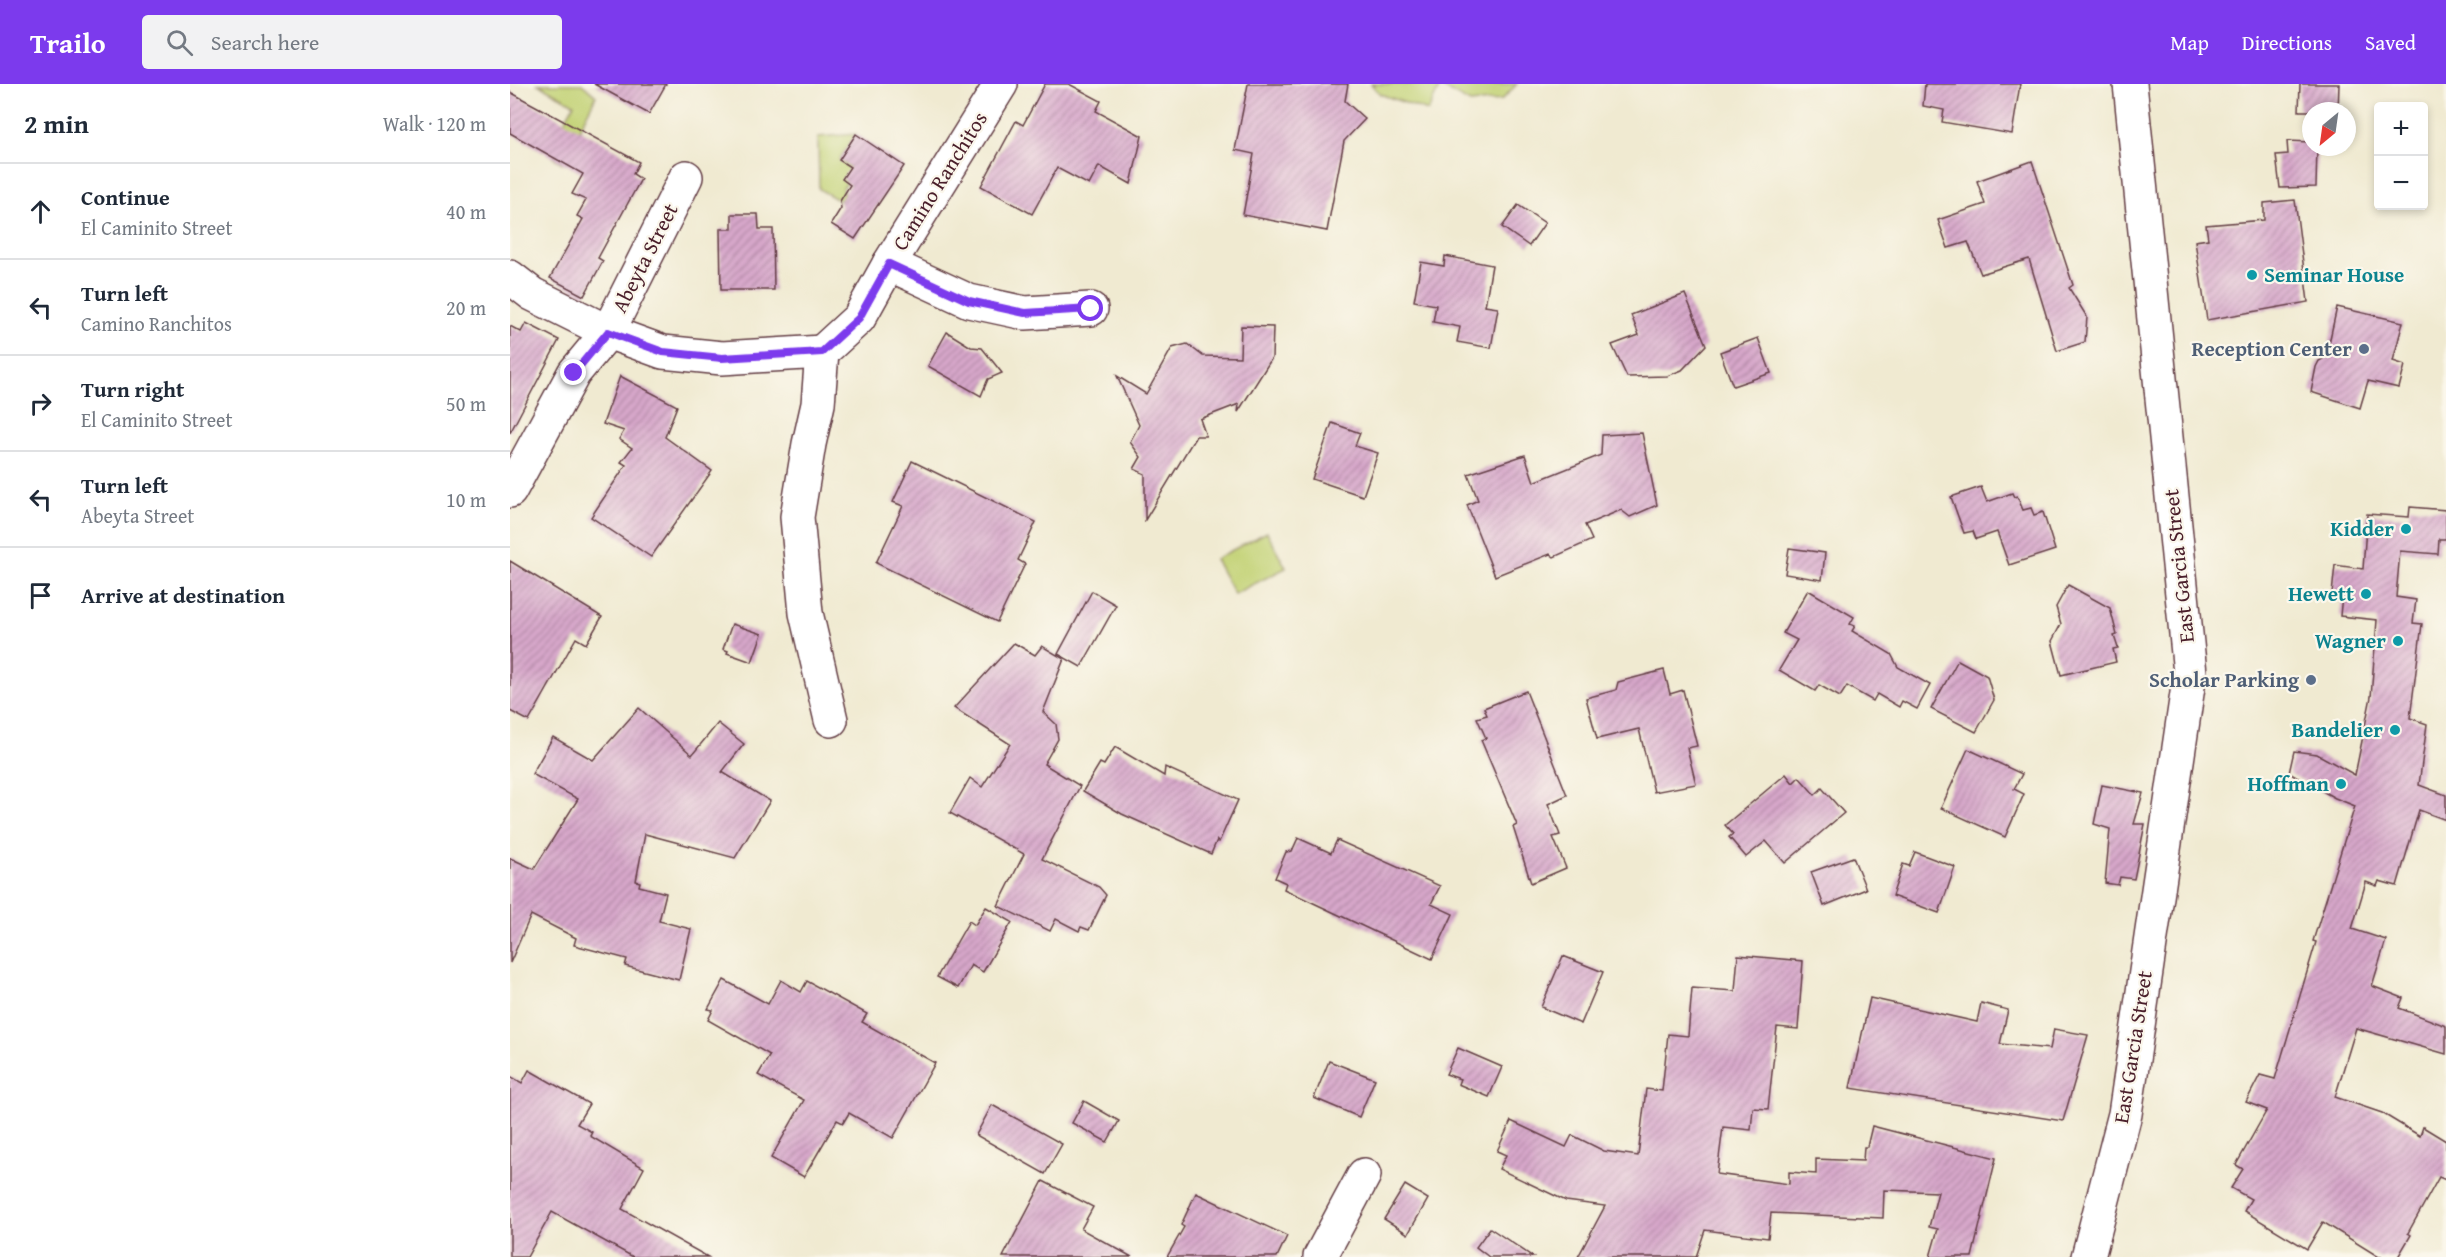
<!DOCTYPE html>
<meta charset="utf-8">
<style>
body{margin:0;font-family:"Gentium Book Plus",serif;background:#f2f2f3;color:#1f2937}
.controls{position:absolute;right:18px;top:18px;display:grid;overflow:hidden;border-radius:6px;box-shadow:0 3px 9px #0003}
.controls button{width:54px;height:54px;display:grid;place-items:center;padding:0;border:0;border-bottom:2px solid #e0e1e3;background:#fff;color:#1f2937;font:30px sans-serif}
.compass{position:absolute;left:1792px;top:18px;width:54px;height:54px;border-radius:50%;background:#fff;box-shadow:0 3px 9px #0003;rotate:209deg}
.stop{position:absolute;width:18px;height:18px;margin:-14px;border:4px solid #7c3aed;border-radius:50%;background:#fff}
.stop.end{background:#7c3aed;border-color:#fff;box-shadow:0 2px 6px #0008}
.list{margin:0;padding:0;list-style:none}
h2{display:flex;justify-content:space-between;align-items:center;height:78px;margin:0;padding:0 24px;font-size:26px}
h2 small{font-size:20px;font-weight:400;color:#747a83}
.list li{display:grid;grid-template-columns:39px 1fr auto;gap:18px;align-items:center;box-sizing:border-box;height:96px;padding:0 24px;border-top:2px solid #e0e1e3}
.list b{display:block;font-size:22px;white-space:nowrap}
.list p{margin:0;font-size:20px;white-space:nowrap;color:#747a83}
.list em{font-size:20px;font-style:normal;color:#747a83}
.icon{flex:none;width:33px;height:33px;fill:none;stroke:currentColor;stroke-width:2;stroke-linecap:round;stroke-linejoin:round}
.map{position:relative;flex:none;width:1936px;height:1173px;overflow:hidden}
header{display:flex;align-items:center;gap:36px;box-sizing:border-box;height:84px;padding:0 30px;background:#7c3aed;color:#fff}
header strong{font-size:28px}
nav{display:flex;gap:33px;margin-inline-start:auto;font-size:21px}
.search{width:420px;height:54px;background:#f2f2f3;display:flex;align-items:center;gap:15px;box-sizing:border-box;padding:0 21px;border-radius:6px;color:#747a83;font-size:22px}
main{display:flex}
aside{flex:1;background:#fff}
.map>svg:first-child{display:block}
</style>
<header>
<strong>Trailo</strong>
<div class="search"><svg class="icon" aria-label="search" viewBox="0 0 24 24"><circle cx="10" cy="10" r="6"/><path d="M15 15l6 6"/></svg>Search here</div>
<nav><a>Map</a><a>Directions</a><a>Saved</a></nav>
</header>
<main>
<aside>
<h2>2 min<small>Walk · 120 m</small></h2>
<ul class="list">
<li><svg class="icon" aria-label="ahead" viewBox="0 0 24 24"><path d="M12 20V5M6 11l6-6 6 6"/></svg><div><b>Continue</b><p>El Caminito Street</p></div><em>40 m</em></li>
<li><svg class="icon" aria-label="left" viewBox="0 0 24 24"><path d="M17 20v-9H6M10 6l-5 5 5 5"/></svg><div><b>Turn left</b><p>Camino Ranchitos</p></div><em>20 m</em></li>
<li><svg class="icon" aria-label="right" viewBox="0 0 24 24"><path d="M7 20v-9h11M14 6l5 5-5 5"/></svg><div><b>Turn right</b><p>El Caminito Street</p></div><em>50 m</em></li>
<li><svg class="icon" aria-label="left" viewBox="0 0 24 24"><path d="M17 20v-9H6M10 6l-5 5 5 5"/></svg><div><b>Turn left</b><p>Abeyta Street</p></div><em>10 m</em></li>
<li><svg class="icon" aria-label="arrive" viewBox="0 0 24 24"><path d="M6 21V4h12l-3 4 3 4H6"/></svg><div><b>Arrive at destination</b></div></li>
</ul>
</aside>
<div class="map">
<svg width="1936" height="1173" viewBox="0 0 1936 1173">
<defs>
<pattern id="building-hatch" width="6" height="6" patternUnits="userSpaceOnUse" patternTransform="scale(1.5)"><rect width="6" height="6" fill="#d7a7ca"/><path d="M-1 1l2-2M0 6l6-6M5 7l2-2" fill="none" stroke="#b087a4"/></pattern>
</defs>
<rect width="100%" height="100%" fill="#fbf7ec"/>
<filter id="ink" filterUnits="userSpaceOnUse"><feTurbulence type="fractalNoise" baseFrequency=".0167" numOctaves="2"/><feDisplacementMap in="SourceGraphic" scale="12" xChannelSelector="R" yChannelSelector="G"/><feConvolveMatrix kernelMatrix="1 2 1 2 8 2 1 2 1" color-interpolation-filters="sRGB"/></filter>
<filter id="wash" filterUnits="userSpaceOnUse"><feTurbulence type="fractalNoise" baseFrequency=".008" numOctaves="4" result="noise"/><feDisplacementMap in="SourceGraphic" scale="24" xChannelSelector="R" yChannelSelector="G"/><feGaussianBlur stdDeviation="1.35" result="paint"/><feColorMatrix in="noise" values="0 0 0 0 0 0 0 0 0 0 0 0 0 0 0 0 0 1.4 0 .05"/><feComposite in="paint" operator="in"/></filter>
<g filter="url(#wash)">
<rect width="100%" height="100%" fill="#f0ead1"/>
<g fill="#c2d275" stroke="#867850" stroke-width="1.5">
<path d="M 28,0 L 72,0 L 86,12 L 52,79 L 43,73 L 54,38 L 64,20 Z"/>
<path d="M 861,0 L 1007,0 L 992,16 L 960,19 L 930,2 L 918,27 L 870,10 Z"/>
<path d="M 346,50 L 329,76 L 340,83 L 337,99 L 332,105 L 334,111 L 330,117 L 309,105 L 308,53 Z"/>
<path d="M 757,448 L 776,484 L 724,510 L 705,475 Z"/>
</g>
<g id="blocks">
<g fill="url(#building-hatch)">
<path d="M 84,0 L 156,0 L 139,30 Z"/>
<path d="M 535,0 L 559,0 L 591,17 L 586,27 L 632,52 L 621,100 L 589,82 L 579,101 L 547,84 L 522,130 L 471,102 L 506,37 L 513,41 Z"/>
<path d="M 738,0 L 838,0 L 835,17 L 855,35 L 834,57 L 817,147 L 733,131 L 744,70 L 725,66 Z"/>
<path d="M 1415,0 L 1510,0 L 1502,50 L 1432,38 L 1434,26 L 1413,22 Z"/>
<path d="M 1790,0 L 1829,0 L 1828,27 L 1789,27 Z"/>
<path d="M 0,8 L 129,78 L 123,90 L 131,95 L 88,174 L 93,177 L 74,212 L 40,194 L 73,135 L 67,132 L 76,116 L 62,110 L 73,90 L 0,49 Z"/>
<path d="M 346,50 L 394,82 L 345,155 L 321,140 L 331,124 L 330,117 L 340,101 L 332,95 L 340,83 L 329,76 Z"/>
<path d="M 1777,57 L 1801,58 L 1801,63 L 1807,63 L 1806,103 L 1770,104 L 1766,71 L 1778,70 Z"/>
<path d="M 1522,77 L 1563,201 L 1559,204 L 1577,233 L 1575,258 L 1547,267 L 1519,175 L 1471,190 L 1458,158 L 1438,164 L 1428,136 L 1475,120 L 1467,97 Z"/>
<path d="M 1785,116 L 1798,218 L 1697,236 L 1685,157 L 1698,155 L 1696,141 L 1754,136 L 1754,119 Z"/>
<path d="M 1008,121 L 1035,139 L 1019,162 L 992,143 Z"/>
<path d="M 222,130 L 248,130 L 249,145 L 263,145 L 264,206 L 211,206 L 210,145 L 222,145 Z"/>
<path d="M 935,172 L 982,181 L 975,222 L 988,224 L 981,264 L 947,258 L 950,243 L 923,238 L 926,221 L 904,217 L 911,178 L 934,182 Z"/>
<path d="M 1175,210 L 1196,261 L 1172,286 L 1157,292 L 1117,293 L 1102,261 L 1129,251 L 1121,231 Z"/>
<path d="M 1827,223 L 1893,238 L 1883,277 L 1895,281 L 1889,304 L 1858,297 L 1850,324 L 1801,308 L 1806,283 L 1809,277 L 1816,273 Z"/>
<path d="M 16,239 L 49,256 L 0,349 L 0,242 L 11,248 Z"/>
<path d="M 731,242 L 763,243 L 762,274 L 728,328 L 729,320 L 690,335 L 696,352 L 686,352 L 635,436 L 635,390 L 624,385 L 631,373 L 620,358 L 629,341 L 607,292 L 636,310 L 662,264 L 677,260 L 693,272 L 730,273 Z"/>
<path d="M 437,248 L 461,263 L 472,264 L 492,289 L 478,295 L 471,312 L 418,282 Z"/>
<path d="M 1248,254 L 1261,289 L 1223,302 L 1210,268 Z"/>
<path d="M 110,292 L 167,322 L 155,353 L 202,387 L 141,473 L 81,433 L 116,381 L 111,378 L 122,364 L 109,355 L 114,347 L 93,340 Z"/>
<path d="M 822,339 L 850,349 L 845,362 L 868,369 L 853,412 L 802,395 Z"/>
<path d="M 1132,349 L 1147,421 L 1120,433 L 1111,426 L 1075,441 L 1082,456 L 1044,473 L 1040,470 L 985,492 L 957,421 L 968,416 L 958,390 L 1015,371 L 1024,398 L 1091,371 L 1092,351 Z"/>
<path d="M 402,377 L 526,438 L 508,476 L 515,480 L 487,538 L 366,479 L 393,422 L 383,418 Z"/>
<path d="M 1471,403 L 1477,418 L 1502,409 L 1504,413 L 1507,412 L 1513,426 L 1521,424 L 1524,431 L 1533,428 L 1545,466 L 1499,481 L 1487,448 L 1466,455 L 1463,447 L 1454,449 L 1441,413 Z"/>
<path d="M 1900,423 L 1936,426 L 1936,455 L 1929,455 L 1928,470 L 1890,467 L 1886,513 L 1906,516 L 1903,539 L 1912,540 L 1900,634 L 1917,640 L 1909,701 L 1936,711 L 1936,736 L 1909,726 L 1887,802 L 1869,797 L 1867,802 L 1856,798 L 1842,845 L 1876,856 L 1862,902 L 1893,914 L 1889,924 L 1936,942 L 1936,970 L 1846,944 L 1825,1013 L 1872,1029 L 1910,1052 L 1913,1043 L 1936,1057 L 1936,1096 L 1929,1093 L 1898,1149 L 1901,1151 L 1888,1173 L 1869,1173 L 1813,1138 L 1797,1165 L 1734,1127 L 1741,1115 L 1721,1104 L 1733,1085 L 1726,1081 L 1757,1026 L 1736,1018 L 1750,991 L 1765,995 L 1806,858 L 1803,857 L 1845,722 L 1825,714 L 1779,689 L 1784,667 L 1807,670 L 1845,691 L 1861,613 L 1867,536 L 1830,532 L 1832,511 L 1822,510 L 1825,481 L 1853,485 L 1857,430 L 1899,433 Z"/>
<path d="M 1279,464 L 1315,469 L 1312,496 L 1275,490 Z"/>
<path d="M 0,477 L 92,533 L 76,560 L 66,554 L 19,637 L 0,627 Z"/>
<path d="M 1558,501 L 1600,524 L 1607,551 L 1604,552 L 1608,564 L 1603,565 L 1606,578 L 1551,591 L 1542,557 L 1551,540 L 1546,523 Z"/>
<path d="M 1298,506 L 1344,533 L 1340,540 L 1345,542 L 1342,547 L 1381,570 L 1388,583 L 1420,601 L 1407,625 L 1392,617 L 1389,623 L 1367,610 L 1363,617 L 1337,602 L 1330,613 L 1309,601 L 1305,607 L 1269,586 L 1287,556 L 1273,549 Z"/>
<path d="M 582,507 L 606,521 L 571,583 L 548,570 Z"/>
<path d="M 222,540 L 252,550 L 242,578 L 217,569 L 218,567 L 213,565 Z"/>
<path d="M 504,559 L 525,571 L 532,562 L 554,575 L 533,628 L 546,640 L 548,655 L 534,680 L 570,702 L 532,775 L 589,803 L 596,811 L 579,846 L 571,843 L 569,847 L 546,835 L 540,847 L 488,822 L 514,770 L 440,729 L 460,694 L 472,703 L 500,660 L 444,624 Z"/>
<path d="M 1448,576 L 1477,592 L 1484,616 L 1466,648 L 1421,625 Z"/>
<path d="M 1154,586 L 1160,610 L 1173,606 L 1187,662 L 1177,664 L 1186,700 L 1144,708 L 1129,645 L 1087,655 L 1076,614 L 1106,606 L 1108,598 Z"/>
<path d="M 1016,607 L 1057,711 L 1038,720 L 1050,751 L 1043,753 L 1056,784 L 1021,799 L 1003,743 L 1007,741 L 971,656 L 976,654 L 967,634 L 977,631 L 974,624 Z"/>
<path d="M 129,624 L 182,671 L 208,639 L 234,660 L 212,688 L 260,717 L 225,774 L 135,750 L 126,797 L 130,798 L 129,802 L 156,809 L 149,837 L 181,845 L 169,896 L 115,882 L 117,875 L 64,861 L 66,854 L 21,831 L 0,879 L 0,774 L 24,785 L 68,715 L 22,690 L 43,653 L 83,676 Z"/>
<path d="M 605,663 L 654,692 L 655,683 L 728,716 L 709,758 L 707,756 L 701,770 L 612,730 L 573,707 L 590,679 L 594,681 Z"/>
<path d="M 1458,665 L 1512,690 L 1504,705 L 1514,710 L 1495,753 L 1431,724 Z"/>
<path d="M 1276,690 L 1283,699 L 1289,693 L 1305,711 L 1312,704 L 1334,729 L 1275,779 L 1256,757 L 1236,773 L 1219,753 L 1223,750 L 1215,741 Z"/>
<path d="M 1592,701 L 1633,709 L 1624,740 L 1635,740 L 1624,795 L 1610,793 L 1608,801 L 1595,799 L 1600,745 L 1584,740 Z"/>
<path d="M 788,754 L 821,769 L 827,756 L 930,802 L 921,820 L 943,830 L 922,875 L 774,805 L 776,799 L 765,794 L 776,768 L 782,767 Z"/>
<path d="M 1405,768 L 1445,783 L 1429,829 L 1382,812 L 1393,780 L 1399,782 Z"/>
<path d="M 1343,773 L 1356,805 L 1314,822 L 1301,788 Z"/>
<path d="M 476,823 L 502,838 L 473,888 L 461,881 L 448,904 L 427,893 L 459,837 L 465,841 Z"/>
<path d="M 1228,871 L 1293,877 L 1288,945 L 1267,943 L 1258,1025 L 1243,1024 L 1241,1046 L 1213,1043 L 1207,1090 L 1279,1100 L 1279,1088 L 1306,1090 L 1306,1075 L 1353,1077 L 1354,1063 L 1357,1063 L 1362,1042 L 1486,1074 L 1462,1173 L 1420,1173 L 1428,1145 L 1419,1143 L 1428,1108 L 1374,1106 L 1373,1134 L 1261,1129 L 1258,1154 L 1195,1146 L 1186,1173 L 1068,1173 L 1095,1122 L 1056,1117 L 989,1085 L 996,1071 L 987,1067 L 1001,1037 L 1056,1063 L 1062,1051 L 1094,1067 L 1128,1072 L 1136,1005 L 1152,1007 L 1158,950 L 1178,952 L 1182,904 L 1225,907 Z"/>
<path d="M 1053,872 L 1093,888 L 1071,940 L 1031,923 Z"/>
<path d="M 214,896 L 258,920 L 271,896 L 291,908 L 297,897 L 357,930 L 352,938 L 425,979 L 383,1054 L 339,1029 L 333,1039 L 327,1036 L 294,1093 L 261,1074 L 294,1016 L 248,991 L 260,971 L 198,936 L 203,926 L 198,925 Z"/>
<path d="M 1360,914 L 1467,938 L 1471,919 L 1498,926 L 1490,960 L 1540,965 L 1544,945 L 1578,951 L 1553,1037 L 1340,1004 Z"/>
<path d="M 948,964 L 992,983 L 979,1013 L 948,1000 L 950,995 L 936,990 Z"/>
<path d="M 819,977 L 865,995 L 849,1033 L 804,1014 Z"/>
<path d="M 19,986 L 79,1020 L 67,1040 L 82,1048 L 80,1052 L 134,1084 L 112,1125 L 198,1173 L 123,1173 L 42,1128 L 17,1173 L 0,1173 L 0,992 L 12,999 Z"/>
<path d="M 574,1017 L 609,1037 L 597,1058 L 562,1039 Z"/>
<path d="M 482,1021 L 552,1060 L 535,1090 L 466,1051 Z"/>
<path d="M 533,1097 L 583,1123 L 571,1145 L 622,1173 L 493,1173 Z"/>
<path d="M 895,1101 L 918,1115 L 898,1150 L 874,1135 Z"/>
<path d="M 686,1109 L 777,1152 L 767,1173 L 657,1173 L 674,1143 L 671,1141 Z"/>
<path d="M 980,1144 L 1023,1173 L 979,1173 L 966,1163 Z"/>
</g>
</g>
</g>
<g filter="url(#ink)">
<use href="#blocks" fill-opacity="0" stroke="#633d44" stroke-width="1.5"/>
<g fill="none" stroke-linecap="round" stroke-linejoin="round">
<g stroke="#633d44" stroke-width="36">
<g id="street">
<path d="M 379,180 L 459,217 L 515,229 L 581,225"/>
<path d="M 0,193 L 22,210 L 98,248 L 153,268 L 212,274 L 312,268"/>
<path d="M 0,407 L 64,289 L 98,248 L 176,93"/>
<path d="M 321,636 L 296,529 L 287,433 L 299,360 L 308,320 L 312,268 L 349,234 L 379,180 L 491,0"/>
<path d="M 810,1173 L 854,1091"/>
<path d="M 1578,1173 L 1615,1030 L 1680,589 L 1620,0"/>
</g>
</g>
<use href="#street" stroke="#fff" stroke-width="33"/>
</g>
</g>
<g fill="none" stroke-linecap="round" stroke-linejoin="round" filter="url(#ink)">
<path stroke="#7c3aed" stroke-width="8" d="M 64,289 L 98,248 L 153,268 L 212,274 L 312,268 L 349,234 L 379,180 L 459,217 L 515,229 L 581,225"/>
</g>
<g fill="#0f9aa8" stroke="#fbf7ec" stroke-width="2">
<circle cx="1742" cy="191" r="6"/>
<circle cx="1896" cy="445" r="6"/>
<circle cx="1856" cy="510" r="6"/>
<circle cx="1888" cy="557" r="6"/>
<circle cx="1885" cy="646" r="6"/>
<circle cx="1831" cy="700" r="6"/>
</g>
<g fill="#5c6f8a" stroke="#fbf7ec" stroke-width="2">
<circle cx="1854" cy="265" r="6"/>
<circle cx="1801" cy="596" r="6"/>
</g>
<g text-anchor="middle" stroke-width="4.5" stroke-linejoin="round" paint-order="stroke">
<g font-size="21" fill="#4a1f2b" stroke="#fbf7ec">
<text transform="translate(430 97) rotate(-58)" y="7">Camino Ranchitos</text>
<text transform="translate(135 174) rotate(-63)" y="7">Abeyta Street</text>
<text transform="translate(1669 482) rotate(-96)" y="7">East Garcia Street</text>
<text transform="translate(1623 963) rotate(-81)" y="7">East Garcia Street</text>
</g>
<g font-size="21" font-weight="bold" fill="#0d838f" stroke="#fbf7ec" text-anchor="end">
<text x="1754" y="198" text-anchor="start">Seminar House</text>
<text x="1884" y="452">Kidder</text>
<text x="1844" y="517">Hewett</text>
<text x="1876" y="564">Wagner</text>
<text x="1873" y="653">Bandelier</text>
<text x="1819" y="707">Hoffman</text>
</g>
<g font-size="21" font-weight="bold" fill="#4e5e75" stroke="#fbf7ec" text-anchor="end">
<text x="1842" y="272">Reception Center</text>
<text x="1789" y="603">Scholar Parking</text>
</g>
</g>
</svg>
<div class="controls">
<button>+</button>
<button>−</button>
</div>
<svg class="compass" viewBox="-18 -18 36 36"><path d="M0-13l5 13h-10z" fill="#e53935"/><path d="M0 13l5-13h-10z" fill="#747a83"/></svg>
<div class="stop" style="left:581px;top:225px"></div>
<div class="stop end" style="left:64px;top:289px"></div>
</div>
</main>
